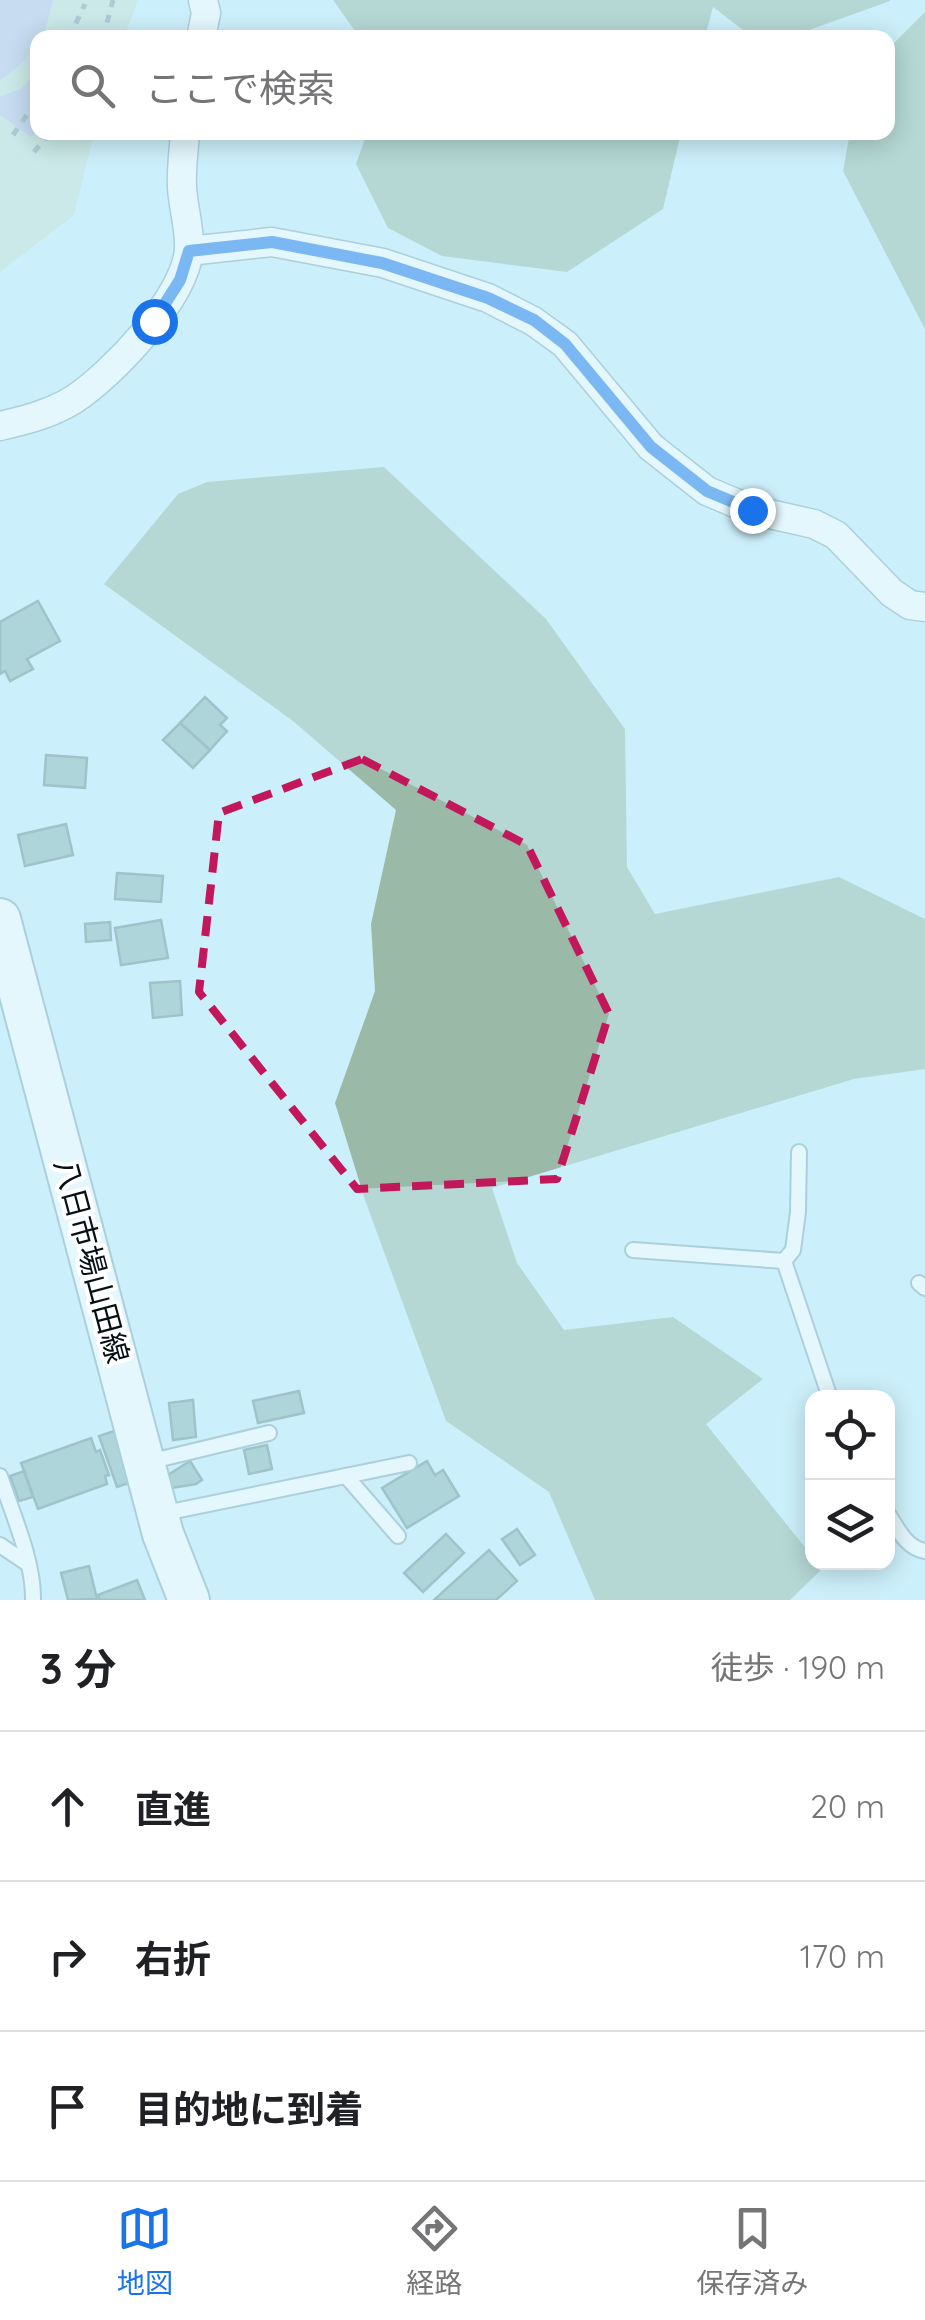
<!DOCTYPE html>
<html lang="ja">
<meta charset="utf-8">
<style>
body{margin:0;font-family:Quicksand,"Noto Sans JP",sans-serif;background:#f6f6f6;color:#202124}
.controls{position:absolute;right:30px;bottom:30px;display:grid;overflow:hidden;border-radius:20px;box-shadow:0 5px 25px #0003}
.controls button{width:90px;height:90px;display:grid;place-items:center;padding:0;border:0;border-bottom:2px solid #e0e0e0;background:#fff;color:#202124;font:50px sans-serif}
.stop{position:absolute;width:30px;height:30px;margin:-22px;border:8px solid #1a73e8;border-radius:50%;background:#fff}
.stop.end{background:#1a73e8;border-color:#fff;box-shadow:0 2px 10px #0008}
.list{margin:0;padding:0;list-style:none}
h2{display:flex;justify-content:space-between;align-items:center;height:130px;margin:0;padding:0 40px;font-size:42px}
h2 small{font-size:32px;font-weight:400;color:#757577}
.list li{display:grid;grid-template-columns:65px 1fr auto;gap:30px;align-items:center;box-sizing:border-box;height:150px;padding:0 40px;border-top:2px solid #e0e0e0}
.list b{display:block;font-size:38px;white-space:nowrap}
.list em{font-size:32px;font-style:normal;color:#757577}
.icon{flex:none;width:55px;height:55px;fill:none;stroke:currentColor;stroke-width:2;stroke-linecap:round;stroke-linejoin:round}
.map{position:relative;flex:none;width:925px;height:1600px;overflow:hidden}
.search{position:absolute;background:#fff;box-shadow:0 5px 25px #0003;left:30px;right:30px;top:30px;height:110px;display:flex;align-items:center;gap:25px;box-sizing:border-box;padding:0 35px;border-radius:20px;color:#757577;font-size:38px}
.sheet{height:580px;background:#fff}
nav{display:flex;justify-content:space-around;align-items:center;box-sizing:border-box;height:140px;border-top:2px solid #e0e0e0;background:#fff;font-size:28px;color:#757577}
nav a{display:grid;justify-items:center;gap:5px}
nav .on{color:#1a73e8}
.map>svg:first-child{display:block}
</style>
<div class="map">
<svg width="925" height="1600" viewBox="0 0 925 1600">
<rect width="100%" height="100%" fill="#ccf0fb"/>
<path fill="#c7dfd0" d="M 0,0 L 138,0 L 124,37 L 38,38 L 38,132 L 94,133 L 74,215 L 0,272 Z"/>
<g fill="#9abaa7">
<path d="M 333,0 L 890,0 L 890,1 L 787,38 L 752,37 L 713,7 L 705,37 L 360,38 Z"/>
<path d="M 925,12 L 925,329 L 843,171 L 850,133 L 888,132 L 888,49 Z"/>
<path d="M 367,133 L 367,132 L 681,133 L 663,209 L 567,272 L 442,256 L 388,228 L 356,164 Z"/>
<path d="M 384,467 L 546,619 L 625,729 L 627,867 L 655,914 L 839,877 L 925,919 L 925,1069 L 854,1079 L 492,1188 L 517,1263 L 564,1330 L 673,1317 L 763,1379 L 706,1424 L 812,1556 L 812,1562 L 818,1563 L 822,1569 L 790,1600 L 595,1600 L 549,1492 L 446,1421 L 365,1200 L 335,1103 L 375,991 L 371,924 L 396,810 L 293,721 L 104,584 L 178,494 L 207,482 Z"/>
</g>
<g fill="#c0c4e4">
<path d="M 0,0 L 53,0 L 44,35 L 38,38 C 34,55 15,70 0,80 Z"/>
<path d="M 37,72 L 37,129 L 31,137 L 0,115 L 0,97 L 22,88 Z"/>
</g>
<g fill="#8ab3af" stroke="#698c89" stroke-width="2.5">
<path d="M 38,601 L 60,641 L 27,659 L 33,669 L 10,681 L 5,671 L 0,674 L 0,622 Z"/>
<path d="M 205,697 L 227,718 L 220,725 L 227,731 L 210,750 L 180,723 Z"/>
<path d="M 180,723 L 210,750 L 193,768 L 163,740 Z"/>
<path d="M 46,755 L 87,758 L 85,788 L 44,785 Z"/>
<path d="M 66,824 L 73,855 L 25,866 L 18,835 Z"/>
<path d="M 117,873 L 163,876 L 161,902 L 115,899 Z"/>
<path d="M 161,920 L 168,958 L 121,965 L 115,928 Z"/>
<path d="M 110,922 L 111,940 L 86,942 L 85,924 Z"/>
<path d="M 180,981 L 182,1015 L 153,1018 L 150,983 Z"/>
<path d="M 299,1391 L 304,1413 L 258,1423 L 253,1401 Z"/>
<path d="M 193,1400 L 196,1437 L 173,1440 L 169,1403 Z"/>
<path d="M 114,1431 L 132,1482 L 117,1487 L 99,1436 Z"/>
<path d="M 91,1438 L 96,1452 L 100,1450 L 109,1475 L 105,1476 L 107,1484 L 38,1509 L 21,1463 Z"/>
<path d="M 267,1445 L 272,1469 L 249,1474 L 244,1450 Z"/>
<path d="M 190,1461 L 202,1480 L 196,1484 L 172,1488 L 165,1477 Z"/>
<path d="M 427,1461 L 435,1475 L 443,1470 L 459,1496 L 407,1528 L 382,1488 Z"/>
<path d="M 24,1471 L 33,1497 L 19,1501 L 10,1476 Z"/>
<path d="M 517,1529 L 535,1555 L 520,1565 L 502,1539 Z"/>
<path d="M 446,1534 L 464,1553 L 423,1592 L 404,1573 Z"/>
<path d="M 489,1550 L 517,1581 L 496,1600 L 434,1600 Z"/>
<path d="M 89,1566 L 97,1599 L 68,1600 L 61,1573 Z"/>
<path d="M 137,1580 L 145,1600 L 100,1600 L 98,1595 Z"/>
</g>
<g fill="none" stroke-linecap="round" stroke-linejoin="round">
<g stroke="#86a8b2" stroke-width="18">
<g id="service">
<path d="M 633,1250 L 784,1261 L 793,1250 L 798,1212 L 799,1152"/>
<path d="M 784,1261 L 830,1398"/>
<path d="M 919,1283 L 925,1288"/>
<path d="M 148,1462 L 269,1433"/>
<path d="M 0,1476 C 12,1513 34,1561 33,1600"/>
<path d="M 346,1476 L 398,1536"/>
<path d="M 160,1514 L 409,1463"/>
<path d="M 888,1514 C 898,1529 906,1548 925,1551"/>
<path d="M 0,1545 L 28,1564"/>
</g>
</g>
<g stroke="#86a8b2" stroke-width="31">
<g id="minor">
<path d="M 201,38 L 206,13 L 203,0"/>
<path d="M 189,251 L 272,242 L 383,263 L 488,298 L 533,321 L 565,344 L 651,447 L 707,491 L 752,510 L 814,524 L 836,535 L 892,593 L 910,605 L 925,607"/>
<path d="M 0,426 C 26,420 50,414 73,400 C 112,375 186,297 189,249 C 190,229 183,207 182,187 C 181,169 184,150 185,132"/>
</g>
</g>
<g stroke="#86a8b2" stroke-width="44">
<path id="secondary" d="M 0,919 L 163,1534 L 189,1600"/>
</g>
<g stroke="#85a0a9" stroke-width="5" stroke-dasharray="8 8" stroke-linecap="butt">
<path d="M 69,38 L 85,4"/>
<path d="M 103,38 L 113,0"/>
<path d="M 13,135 L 38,99"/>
<path d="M 34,152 L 51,132"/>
</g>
<use href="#service" stroke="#fff" stroke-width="14"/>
<use href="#minor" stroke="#fff" stroke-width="28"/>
<use href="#secondary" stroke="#fff" stroke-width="40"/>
</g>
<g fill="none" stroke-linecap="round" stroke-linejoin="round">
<path stroke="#1a73e8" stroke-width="12" d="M 154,321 L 180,280 L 189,251 L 272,242 L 382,263 L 488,298 L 534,320 L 565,344 L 651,447 L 707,491 L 752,510"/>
</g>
<path d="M0 0H925V1600H0ZM 362,759 L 527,845 L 609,1014 L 557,1179 L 357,1189 L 199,992 L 219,813 Z" fill="#ccf0fb" fill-opacity=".55" fill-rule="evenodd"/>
<path fill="none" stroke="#c2185b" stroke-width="8" stroke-dasharray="20 12" stroke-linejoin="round" d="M 362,759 L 527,845 L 609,1014 L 557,1179 L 357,1189 L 199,992 L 219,813 Z"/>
<g text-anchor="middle" stroke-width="8" stroke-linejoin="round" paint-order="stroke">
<g font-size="30" fill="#051014" stroke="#fff">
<text transform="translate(91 1261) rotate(75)" y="10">八日市場山田線</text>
</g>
</g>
</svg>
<div class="controls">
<button><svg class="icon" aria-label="locate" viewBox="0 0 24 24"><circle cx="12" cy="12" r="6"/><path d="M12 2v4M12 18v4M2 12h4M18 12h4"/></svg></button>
<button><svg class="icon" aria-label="layers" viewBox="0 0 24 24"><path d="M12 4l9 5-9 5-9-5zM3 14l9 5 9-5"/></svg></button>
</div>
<div class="stop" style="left:154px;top:321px"></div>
<div class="stop end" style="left:752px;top:510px"></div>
<div class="search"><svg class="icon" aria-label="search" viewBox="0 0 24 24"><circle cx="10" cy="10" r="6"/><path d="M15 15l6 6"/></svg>ここで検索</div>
</div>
<section class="sheet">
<h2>3 分<small>徒歩 · 190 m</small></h2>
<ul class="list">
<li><svg class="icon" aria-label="ahead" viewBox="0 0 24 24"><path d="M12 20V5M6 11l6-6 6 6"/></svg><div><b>直進</b></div><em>20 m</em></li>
<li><svg class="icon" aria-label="right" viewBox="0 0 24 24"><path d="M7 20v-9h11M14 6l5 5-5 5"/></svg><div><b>右折</b></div><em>170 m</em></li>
<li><svg class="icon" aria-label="arrive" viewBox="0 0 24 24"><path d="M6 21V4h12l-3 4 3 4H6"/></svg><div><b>目的地に到着</b></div></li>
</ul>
</section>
<nav>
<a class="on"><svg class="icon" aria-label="map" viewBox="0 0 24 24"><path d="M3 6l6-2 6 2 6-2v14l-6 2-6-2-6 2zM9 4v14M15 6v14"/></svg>地図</a>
<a><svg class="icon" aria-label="directions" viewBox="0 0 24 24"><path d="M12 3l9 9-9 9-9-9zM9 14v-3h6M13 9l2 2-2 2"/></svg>経路</a>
<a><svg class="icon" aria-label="saved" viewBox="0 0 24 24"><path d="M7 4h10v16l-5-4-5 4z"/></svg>保存済み</a>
</nav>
